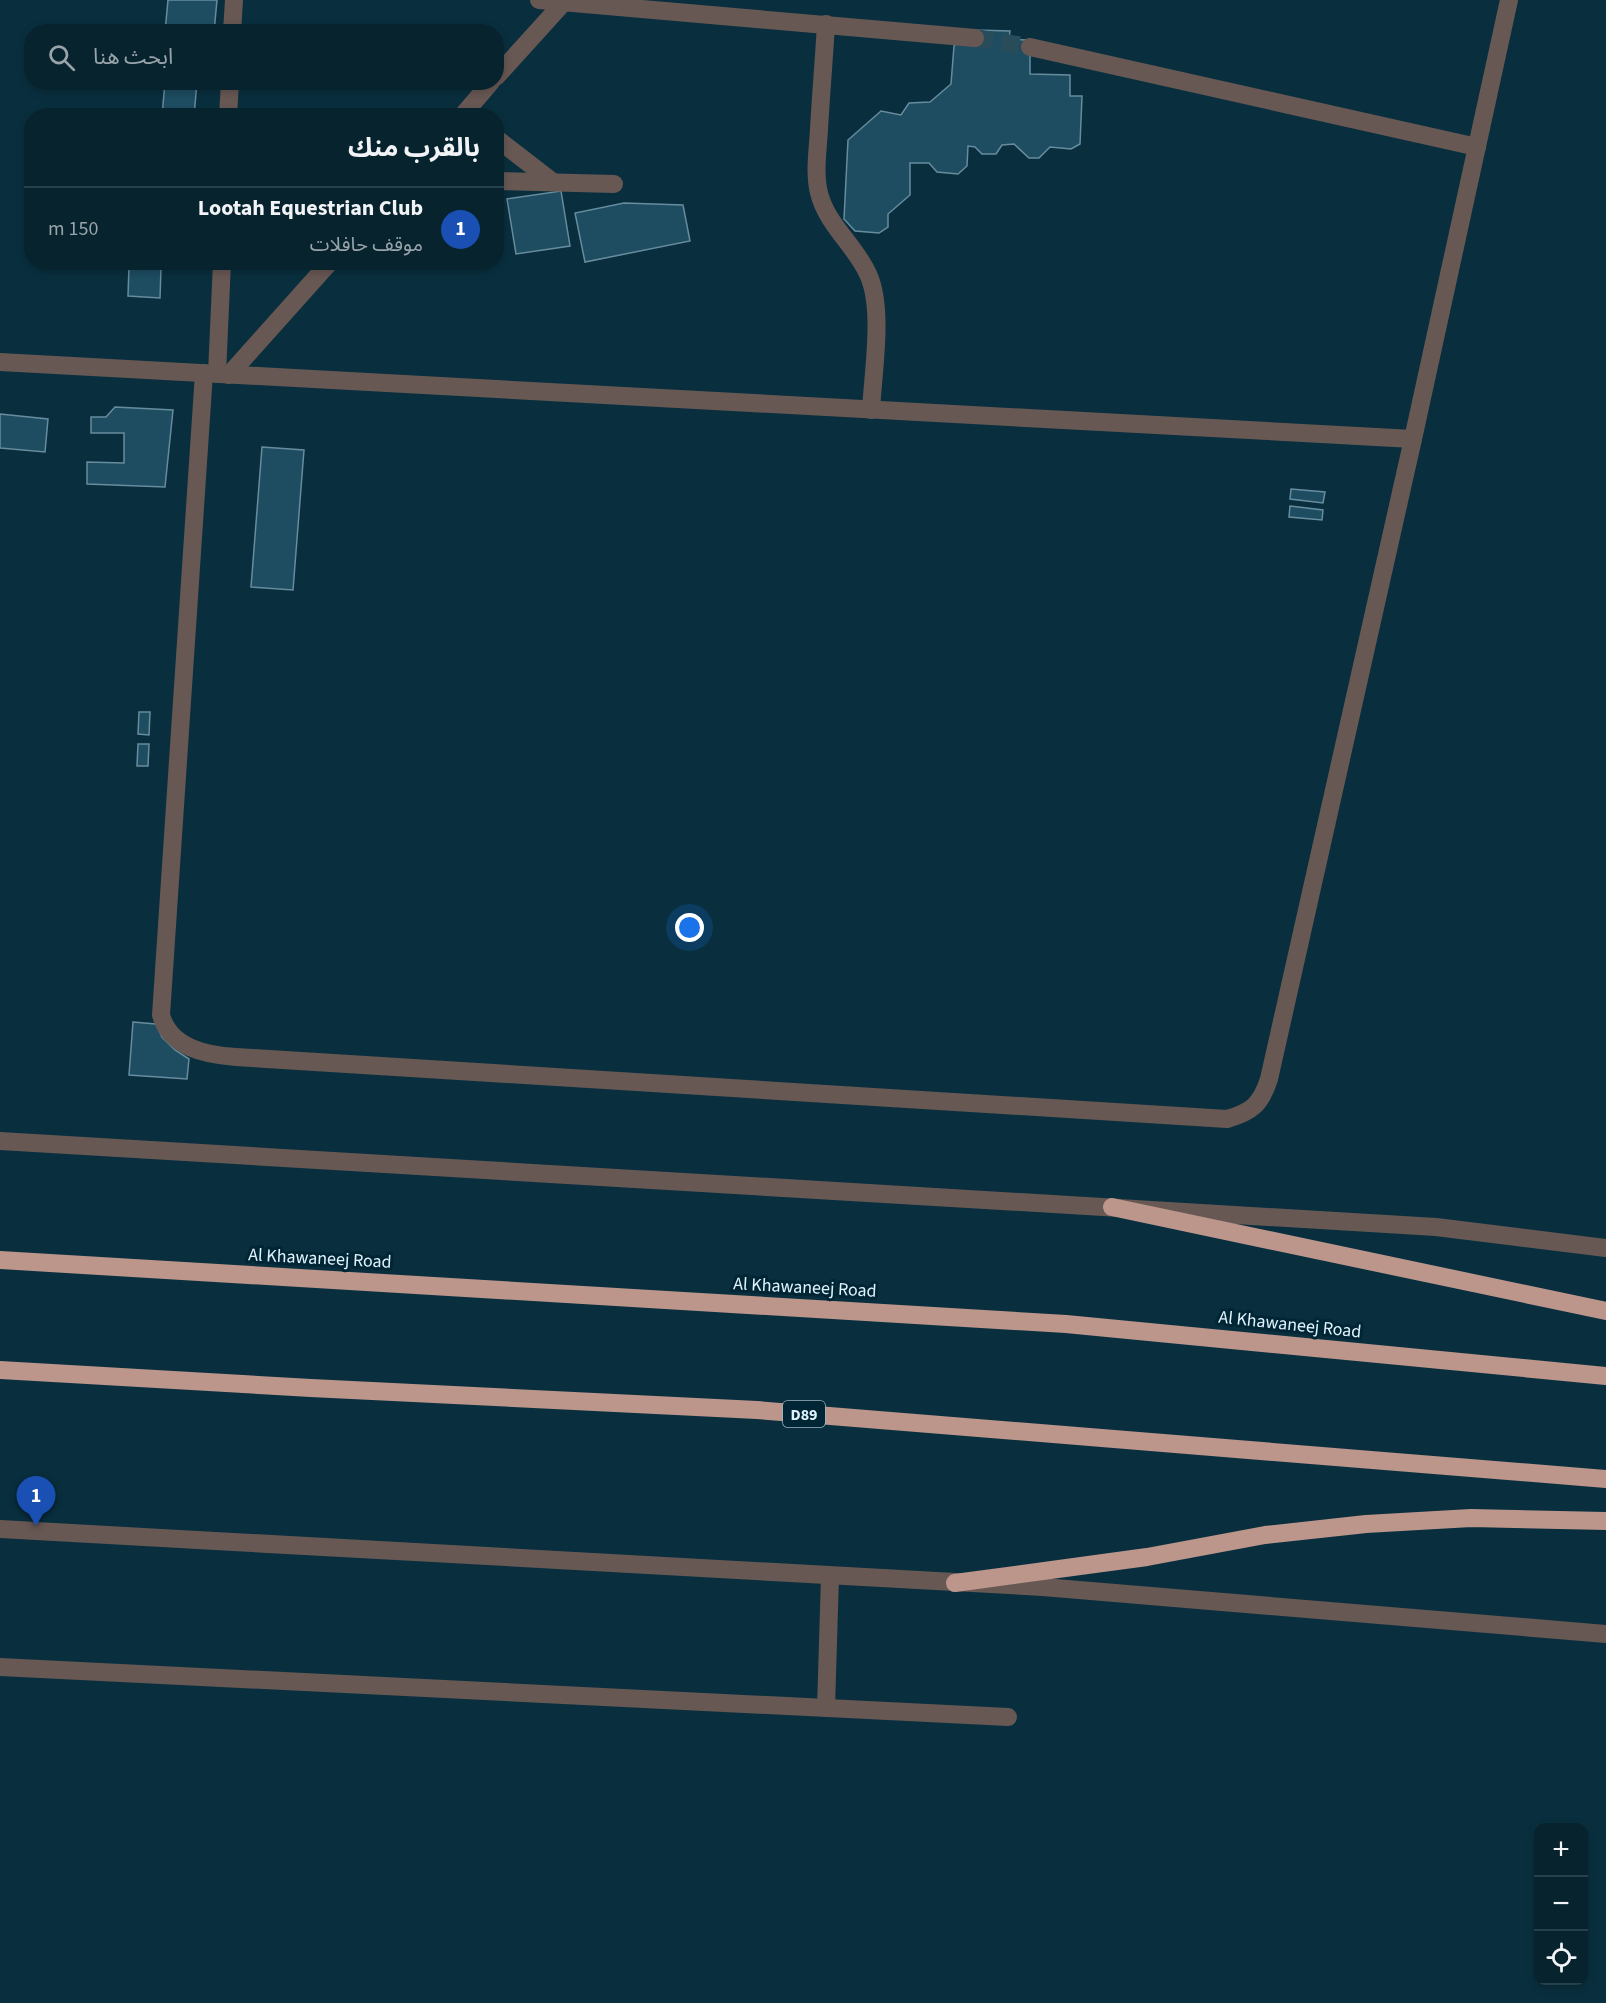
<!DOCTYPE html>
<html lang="ar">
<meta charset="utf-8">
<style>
body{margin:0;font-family:"Source Sans 3","Noto Sans Arabic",sans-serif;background:#102b36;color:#f1f3f6;direction:rtl}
.controls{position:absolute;right:18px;bottom:18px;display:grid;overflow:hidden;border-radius:12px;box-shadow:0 3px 9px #0003}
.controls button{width:54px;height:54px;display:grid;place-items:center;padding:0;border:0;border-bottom:2px solid #28404a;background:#07232e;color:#f1f3f6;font:30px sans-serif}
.you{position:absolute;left:690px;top:928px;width:21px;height:21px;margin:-15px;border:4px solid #fff;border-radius:50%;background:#1a73e8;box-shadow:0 0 0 9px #1a73e833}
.badge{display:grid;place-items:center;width:39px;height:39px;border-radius:50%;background:#b45309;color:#fff;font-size:20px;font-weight:700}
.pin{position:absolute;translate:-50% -50px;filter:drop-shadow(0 2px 3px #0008)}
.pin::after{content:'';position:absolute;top:32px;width:21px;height:18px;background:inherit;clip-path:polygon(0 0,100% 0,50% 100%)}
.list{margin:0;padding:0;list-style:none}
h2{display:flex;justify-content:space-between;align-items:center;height:78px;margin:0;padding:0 24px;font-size:26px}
h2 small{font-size:20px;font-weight:400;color:#98a4aa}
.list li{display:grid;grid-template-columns:39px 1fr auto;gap:18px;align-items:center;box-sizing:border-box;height:84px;padding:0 24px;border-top:2px solid #28404a}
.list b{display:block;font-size:22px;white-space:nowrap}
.list p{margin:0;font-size:20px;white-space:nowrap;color:#98a4aa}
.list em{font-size:20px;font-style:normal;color:#98a4aa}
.icon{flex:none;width:33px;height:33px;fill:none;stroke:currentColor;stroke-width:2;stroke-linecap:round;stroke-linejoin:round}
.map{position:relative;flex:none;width:1606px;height:2003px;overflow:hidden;direction:ltr}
.search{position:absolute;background:#07232e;box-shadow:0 3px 9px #0003;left:24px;top:24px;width:480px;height:66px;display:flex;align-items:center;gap:15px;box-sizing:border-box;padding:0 21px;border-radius:24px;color:#98a4aa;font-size:22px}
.panel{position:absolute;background:#07232e;box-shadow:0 3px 9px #0003;left:24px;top:108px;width:480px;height:162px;border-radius:24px;direction:rtl}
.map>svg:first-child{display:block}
</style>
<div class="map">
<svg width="1606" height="2003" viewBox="0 0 1606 2003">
<rect width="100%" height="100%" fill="#092f3e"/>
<g fill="#1e4d62" stroke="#678c9e" stroke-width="1.5">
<path d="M 168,0 L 217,0 L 214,32 L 165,32 Z"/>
<path d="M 975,30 L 1010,31 L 1009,39 L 1026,40 L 1030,47 L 1030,74 L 1070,75 L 1070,96 L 1082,96 L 1080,144 L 1071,149 L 1050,147 L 1039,158 L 1029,158 L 1014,144 L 1002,145 L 996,154 L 982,154 L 975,147 L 968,146 L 967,166 L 958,174 L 937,172 L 929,163 L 910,163 L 910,195 L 888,214 L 888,227 L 879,233 L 855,231 L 844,219 L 848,140 L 881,111 L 901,115 L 909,103 L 930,102 L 951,84 L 954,46 L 961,38 Z"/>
<path d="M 165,82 L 197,82 L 194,116 L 162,116 Z"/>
<path d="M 561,191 L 570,246 L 516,254 L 507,199 Z"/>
<path d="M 624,203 L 683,205 L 690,241 L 585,262 L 575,213 Z"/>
<path d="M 129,266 L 161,268 L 160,298 L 128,296 Z"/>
<path d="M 115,407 L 173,410 L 165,487 L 87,484 L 87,462 L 124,463 L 124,433 L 91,433 L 91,417 L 106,417 Z"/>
<path d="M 0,414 L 48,419 L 45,452 L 0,448 Z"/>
<path d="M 262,447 L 304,450 L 293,590 L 251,587 Z"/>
<path d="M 1291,489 L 1325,492 L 1323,503 L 1290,499 Z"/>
<path d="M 1290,506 L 1323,510 L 1322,520 L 1289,517 Z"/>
<path d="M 139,712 L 150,712 L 149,735 L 138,734 Z"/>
<path d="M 138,744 L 149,744 L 148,766 L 137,766 Z"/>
<path d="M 133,1022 L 156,1024 L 162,1037 L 175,1050 L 189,1059 L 187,1079 L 129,1075 Z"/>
</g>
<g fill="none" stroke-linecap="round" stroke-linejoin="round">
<path stroke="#294c5b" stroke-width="18" stroke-dasharray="18 9" stroke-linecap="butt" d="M 975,38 L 1030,47"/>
<g stroke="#685854" stroke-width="18">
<path d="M 539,0 L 975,38"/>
<path d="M 826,24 C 824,59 821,94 819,129 C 818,150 814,172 819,193 C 827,225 855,245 868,274 C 884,308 873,372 871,410"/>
<path d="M 232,32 L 234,0"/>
<path d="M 1030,47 L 1477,147"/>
<path d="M 496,77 L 564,2"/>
<path d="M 228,116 L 230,82"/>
<path d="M 462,116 L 491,82"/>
<path d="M 496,138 L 553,182"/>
<path d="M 496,181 L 614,184"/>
<path d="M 0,362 L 1413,439"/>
<path d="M 204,373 L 161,1015 C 170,1048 206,1055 236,1057 L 1227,1119 C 1252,1112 1261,1104 1269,1079 L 1413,439 L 1509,0"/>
<path d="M 217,374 L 222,262"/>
<path d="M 229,375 L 330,262"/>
<path d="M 0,1141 L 1436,1227 L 1606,1248"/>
<path d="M 0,1529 L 1043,1587 L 1606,1634"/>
<path d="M 0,1667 L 1008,1717"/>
<path d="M 826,1708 L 830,1576"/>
</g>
<g stroke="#bc958b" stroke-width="18">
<path d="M 1112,1207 L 1606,1311"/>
<path d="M 0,1260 L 1066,1324 L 1606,1376"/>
<path d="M 0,1370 L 311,1388 L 757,1410 L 1606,1479"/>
<path d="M 955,1583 L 1147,1557 L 1265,1535 L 1366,1524 L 1471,1518 L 1606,1521"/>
</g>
</g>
<g text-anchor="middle" stroke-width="6" stroke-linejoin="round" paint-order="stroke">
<rect fill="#002534" stroke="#9db5c1" stroke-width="1.5" x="783" y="1401" width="42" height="26" rx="4.5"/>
<g font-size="16" font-weight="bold" fill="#e0f3fd">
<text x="804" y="1420">D89</text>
</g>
<g font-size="18" fill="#e0f3fd" stroke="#002534">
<text transform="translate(320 1258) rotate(3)" y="6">Al Khawaneej Road</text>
<text transform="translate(805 1287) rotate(3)" y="6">Al Khawaneej Road</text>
<text transform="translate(1290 1324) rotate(6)" y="6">Al Khawaneej Road</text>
</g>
</g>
</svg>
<div class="controls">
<button>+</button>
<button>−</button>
<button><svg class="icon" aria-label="locate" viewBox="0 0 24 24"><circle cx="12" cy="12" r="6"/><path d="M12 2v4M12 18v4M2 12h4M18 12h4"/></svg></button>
</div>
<div class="you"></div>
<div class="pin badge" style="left:36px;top:1526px;background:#1a4fb4">1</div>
<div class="search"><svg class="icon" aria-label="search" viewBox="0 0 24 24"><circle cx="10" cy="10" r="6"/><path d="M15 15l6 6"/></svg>ابحث هنا</div>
<section class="panel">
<h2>بالقرب منك<small></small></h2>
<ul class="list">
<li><span class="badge" style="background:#1a4fb4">1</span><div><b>Lootah Equestrian Club</b><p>موقف حافلات</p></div><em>150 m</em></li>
</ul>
</section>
</div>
